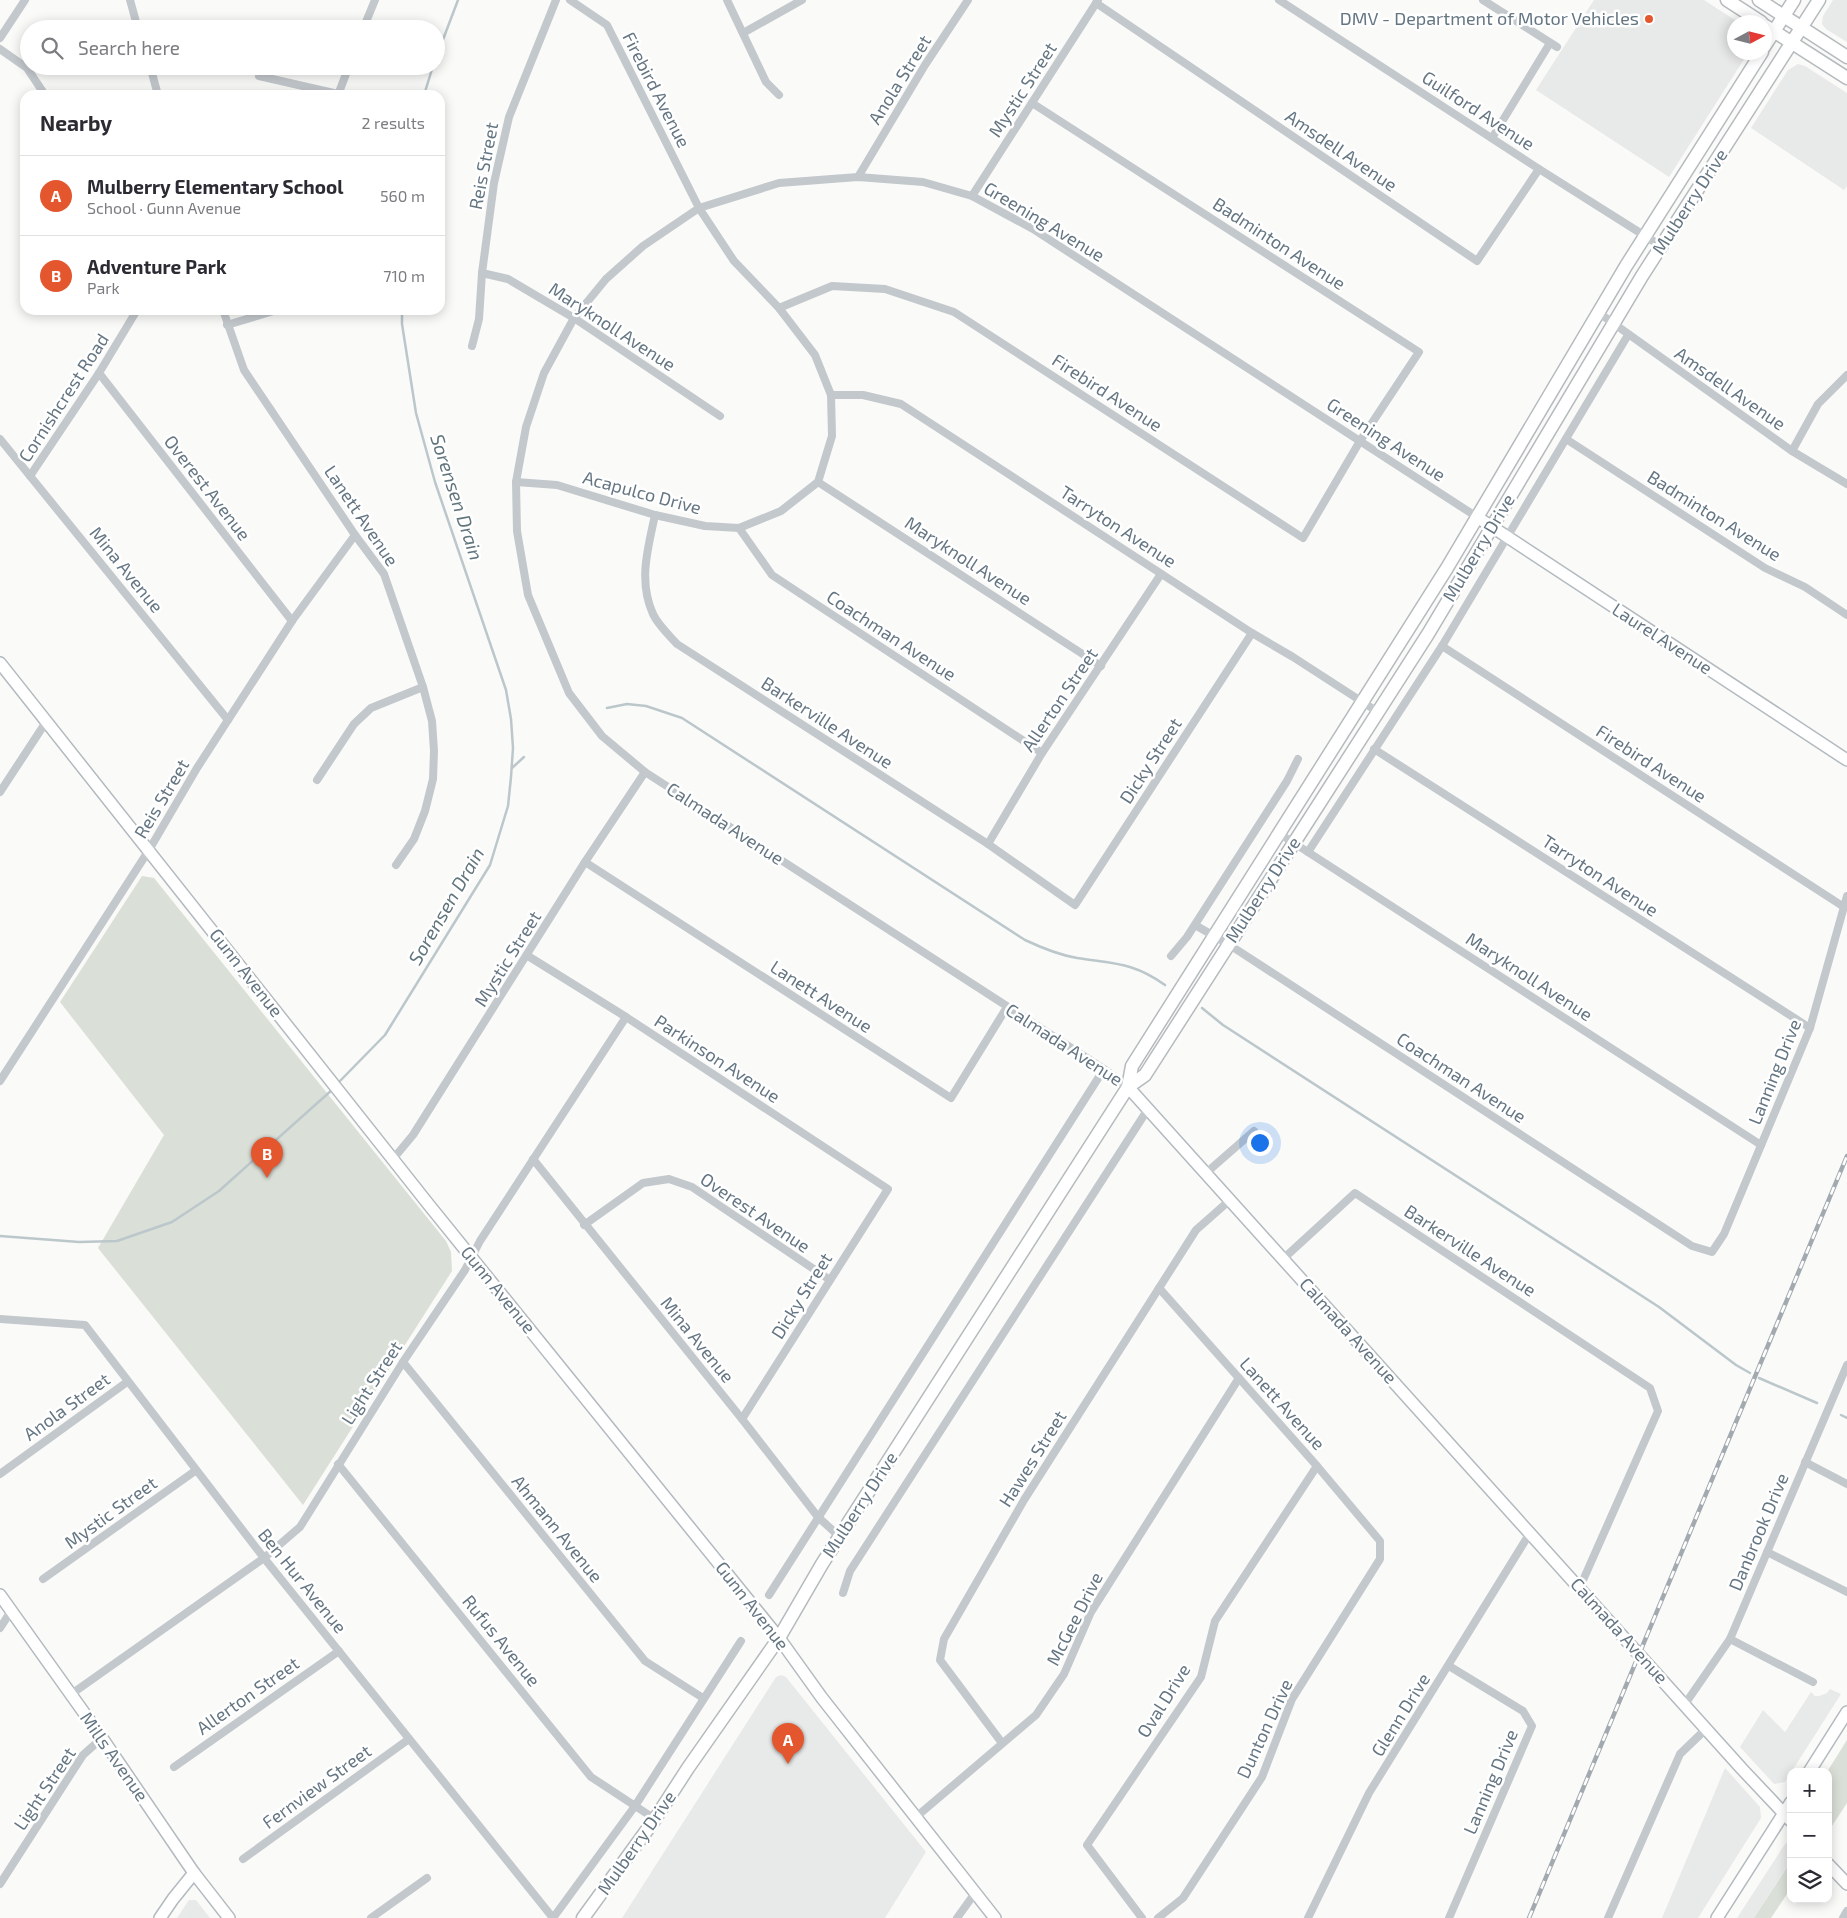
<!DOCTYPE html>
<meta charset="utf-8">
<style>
body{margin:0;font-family:"Exo 2",sans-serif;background:#f7f7f7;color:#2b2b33}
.controls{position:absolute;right:15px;bottom:15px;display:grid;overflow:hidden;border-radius:10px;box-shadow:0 2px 12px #0003}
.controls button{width:45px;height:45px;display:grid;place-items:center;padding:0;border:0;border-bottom:1px solid #e1e1e2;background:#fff;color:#2b2b33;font:25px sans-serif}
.compass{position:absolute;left:1727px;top:15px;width:45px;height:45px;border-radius:50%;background:#fff;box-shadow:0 2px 12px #0003;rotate:83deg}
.you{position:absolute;left:1259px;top:1142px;width:18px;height:18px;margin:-12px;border:4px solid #fff;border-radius:50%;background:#1a73e8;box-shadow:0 0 0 8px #1a73e833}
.badge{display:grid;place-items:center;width:32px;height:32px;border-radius:50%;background:#e4572e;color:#fff;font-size:16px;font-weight:700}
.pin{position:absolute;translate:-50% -41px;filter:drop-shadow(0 1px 2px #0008)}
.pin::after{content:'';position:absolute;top:26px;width:18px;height:15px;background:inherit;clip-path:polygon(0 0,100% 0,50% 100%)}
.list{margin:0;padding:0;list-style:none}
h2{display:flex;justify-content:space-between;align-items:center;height:65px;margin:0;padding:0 20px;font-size:21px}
h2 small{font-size:16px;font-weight:400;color:#7c7c81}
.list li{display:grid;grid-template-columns:32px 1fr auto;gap:15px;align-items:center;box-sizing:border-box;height:80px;padding:0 20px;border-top:1px solid #e1e1e2}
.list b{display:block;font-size:19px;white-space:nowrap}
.list p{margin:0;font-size:16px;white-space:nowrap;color:#7c7c81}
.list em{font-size:16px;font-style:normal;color:#7c7c81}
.icon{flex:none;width:28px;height:28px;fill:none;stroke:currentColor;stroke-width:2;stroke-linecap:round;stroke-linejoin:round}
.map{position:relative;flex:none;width:1847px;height:1918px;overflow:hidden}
.search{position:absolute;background:#fff;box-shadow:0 2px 12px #0003;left:20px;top:20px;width:425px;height:55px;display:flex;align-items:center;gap:12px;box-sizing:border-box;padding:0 18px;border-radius:28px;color:#7c7c81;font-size:19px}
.panel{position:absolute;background:#fff;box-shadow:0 2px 12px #0003;left:20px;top:90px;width:425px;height:225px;border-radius:15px}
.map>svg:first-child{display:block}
</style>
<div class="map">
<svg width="1847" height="1918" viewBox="0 0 1847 1918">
<rect width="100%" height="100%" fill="#fafaf8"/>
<g fill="#e8e9e9">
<path d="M 1594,0 L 1704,0 L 1738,22 L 1734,22 L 1734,52 L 1748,53 L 1669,177 L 1536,90 Z"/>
<path d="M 1833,0 L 1847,0 L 1847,42 L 1826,29 L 1822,24 L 1823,16 Z"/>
<path d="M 1798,64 L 1805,66 L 1847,93 L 1847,186 L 1844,190 L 1751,128 L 1788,70 Z"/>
<path d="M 781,1675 L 786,1677 L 926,1852 L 885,1918 L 622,1918 L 776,1677 Z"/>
<path d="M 1830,1689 L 1841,1694 L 1785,1782 L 1774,1784 L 1740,1747 L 1763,1710 L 1785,1732 L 1811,1692 L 1815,1696 L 1819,1696 L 1827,1693 Z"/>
<path d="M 1725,1768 L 1760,1807 L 1761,1818 L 1698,1918 L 1662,1918 Z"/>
<path d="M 1791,1842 L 1791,1860 L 1754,1918 L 1737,1918 L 1783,1847 L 1786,1843 Z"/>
<path d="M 189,1900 L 196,1900 L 210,1918 L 177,1918 Z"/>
</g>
<g fill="#dadfd7">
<path d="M 142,876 L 154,878 L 446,1241 L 451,1252 L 452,1271 L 303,1505 L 98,1248 L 164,1135 L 60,1002 Z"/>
<path d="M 1847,1740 L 1847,1803 L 1828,1832 L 1827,1772 Z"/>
<path d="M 1791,1861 L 1791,1888 L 1771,1918 L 1754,1918 Z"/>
</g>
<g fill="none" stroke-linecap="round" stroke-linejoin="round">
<g stroke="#bbc7cb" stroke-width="2.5">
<path d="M 436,58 L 458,0"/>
<path d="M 424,95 L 433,66"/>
<path d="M 607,708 L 627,704 L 646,706 L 682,718 L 1025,940 C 1042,948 1059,955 1077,958 C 1114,964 1133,962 1165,985"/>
<path d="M 512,768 L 524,757"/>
<path d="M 1202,1008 L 1223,1025 L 1659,1307 L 1736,1365 L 1750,1373"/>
<path d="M 338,1083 L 385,1035 L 490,865 L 508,806 L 511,777 L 513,748 L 511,719 L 506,690 L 435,482 L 416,413 L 402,324 L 402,310"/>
<path d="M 0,1236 L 79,1242 L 117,1241 L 172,1222 L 219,1191 L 333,1089"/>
<path d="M 1759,1378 L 1817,1403"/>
<path d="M 1841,1415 L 1847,1418"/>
</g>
<g stroke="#b3babf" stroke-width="14">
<g id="secondary">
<path d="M 1477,517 L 1847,760"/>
<path d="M 0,663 L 429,1205 L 779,1638 L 822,1698 L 995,1918"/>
<path d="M 1128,1087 L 1742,1769 L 1791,1821"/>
<path d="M 0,1595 L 102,1738 L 194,1873 L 229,1918"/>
<path d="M 1809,1772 L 1847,1712"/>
<path d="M 1828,1864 L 1847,1884"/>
<path d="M 160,1918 L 173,1899 L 194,1873"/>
<path d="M 1717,1918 L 1791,1802"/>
</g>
</g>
<g stroke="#b5babe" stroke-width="15">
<g id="primary">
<path d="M 1727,0 L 1761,22"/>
<path d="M 1759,0 L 1847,57"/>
<path d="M 1764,25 L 1847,78"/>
<path d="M 1764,47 L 1794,0"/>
<path d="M 1128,1087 L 1145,1075 L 1378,712 L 1428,634 L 1642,276 L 1819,0"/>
<path d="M 583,1918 L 655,1819 L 688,1768 L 779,1638 L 822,1564 L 1128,1087 L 1132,1066 L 1447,568 L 1626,266 L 1762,52"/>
</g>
</g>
<g stroke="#c3c8cc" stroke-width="8">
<path d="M 130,0 L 138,29"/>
<path d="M 727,0 L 766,82 L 779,95"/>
<path d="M 1279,0 L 1539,169 L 1661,246"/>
<path d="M 1483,0 L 1557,47"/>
<path d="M 1096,3 L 1477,261 L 1539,169"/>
<path d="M 363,29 L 375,0"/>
<path d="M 743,33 L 802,0"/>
<path d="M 0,38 L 25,0"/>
<path d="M 0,49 L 27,68 L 45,95"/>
<path d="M 150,66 L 158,95"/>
<path d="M 259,76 L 338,94"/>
<path d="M 338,95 L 349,66"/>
<path d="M 1492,138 L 1550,43"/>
<path d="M 858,177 L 925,65 L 968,0"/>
<path d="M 972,196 L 1098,0"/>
<path d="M 482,273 L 508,279 L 574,318 L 720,416"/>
<path d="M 779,308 L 832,286 L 885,289 L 954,312 L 1303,538 L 1360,441 L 1419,352 L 1032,103"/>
<path d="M 223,310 L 244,370 L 355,535 L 384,574 L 423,687 L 432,721 L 434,751 L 433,779 L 425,811 L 414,839 L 396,865"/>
<path d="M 1599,313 L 1792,451 L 1847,484"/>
<path d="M 227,325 L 277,310"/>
<path d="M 472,346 L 479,319 L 482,273 L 494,183 L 509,117 L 556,0"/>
<path d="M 99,373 L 292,621"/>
<path d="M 831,395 L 863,395 L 901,404 L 1252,633 L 1293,657 L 1378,712"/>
<path d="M 0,439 L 228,720"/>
<path d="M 1566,439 L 1765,568 L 1805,587 L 1847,615"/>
<path d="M 1792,451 L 1818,404 L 1847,375"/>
<path d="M 30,476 L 99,373 L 137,310"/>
<path d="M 516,482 L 557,485 L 655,515 L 705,526 L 739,528 L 781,511 L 818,482 L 832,436 L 831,395 L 815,355 L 779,308 L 734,261 L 699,208 L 607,25 L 570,0"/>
<path d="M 818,482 L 1101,666"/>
<path d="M 655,515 C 648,548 638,581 653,614 C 658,625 669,635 677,644 L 988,844 L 1075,905 L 1252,633"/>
<path d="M 739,528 L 772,575 L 1042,753"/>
<path d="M 1442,646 L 1844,907"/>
<path d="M 1374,749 L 1810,1028"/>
<path d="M 317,780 L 354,724 L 371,708 L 423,687"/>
<path d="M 0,792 L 46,722"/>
<path d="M 1280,834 L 1761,1145"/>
<path d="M 988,844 L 1042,753 L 1161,574"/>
<path d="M 1308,852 L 1442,646 L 1628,335"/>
<path d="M 585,862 L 951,1098 L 1007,1007"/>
<path d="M 1195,925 L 1228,944 L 1692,1246 L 1712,1252 L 1724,1234 L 1810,1028 L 1847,896"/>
<path d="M 528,956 L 626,1017 L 888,1189 L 742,1419"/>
<path d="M 1171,956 L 1187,937 L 1287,781 L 1298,759"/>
<path d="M 0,1081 L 149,850 L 197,768 L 292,621 L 355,535"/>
<path d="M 1128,1087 L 1104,1069 L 645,772 L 602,736 L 569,693 L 528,595 L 517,531 L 516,482 L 526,427 L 544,373 L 574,318 L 606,279 L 643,246 L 699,208 L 779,183 L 858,177 L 923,182 L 972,196 L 1033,229 L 1477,517"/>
<path d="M 393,1159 L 413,1135 L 585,862 L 645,772"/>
<path d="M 533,1159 L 742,1419 L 818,1517 L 840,1537"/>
<path d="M 1206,1173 L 1254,1131"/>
<path d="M 584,1225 L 643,1183 L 669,1179 L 692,1187 L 830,1280"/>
<path d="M 1283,1259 L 1355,1193 L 1650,1388 L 1658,1411 L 1580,1587"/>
<path d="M 0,1319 L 85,1325 L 264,1558 L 553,1918"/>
<path d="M 403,1362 L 645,1661 L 703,1698"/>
<path d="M 1805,1462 L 1847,1484"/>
<path d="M 338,1464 L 591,1777 L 655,1819"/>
<path d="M 0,1474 L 127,1382"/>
<path d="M 1767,1552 L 1847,1592"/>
<path d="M 43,1579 L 195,1471"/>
<path d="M 843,1593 L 850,1571 L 1148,1109"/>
<path d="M 769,1595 L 1104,1069"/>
<path d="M 0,1628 L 11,1611"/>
<path d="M 1730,1639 L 1813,1682"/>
<path d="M 1449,1666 L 1523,1711 L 1532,1726 L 1449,1918"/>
<path d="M 70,1695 L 264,1558 L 300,1527 L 403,1362 L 465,1270 L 480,1241 L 626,1017"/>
<path d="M 1685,1704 L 1730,1639 L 1847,1365"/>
<path d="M 1002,1743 L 940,1660 L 944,1639 L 1024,1500 L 1196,1230 L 1230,1200"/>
<path d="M 174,1767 L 339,1651"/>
<path d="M 916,1817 L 1036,1715 L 1064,1674 L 1091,1612 L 1239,1378"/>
<path d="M 243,1859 L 409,1739"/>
<path d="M 0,1884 L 83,1755 L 102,1738"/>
<path d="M 371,1918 L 427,1878"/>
<path d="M 553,1918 L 635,1806 L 741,1641"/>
<path d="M 957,1918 L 975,1893"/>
<path d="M 1142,1918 L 1087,1845 L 1201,1677 L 1215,1621 L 1317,1466"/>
<path d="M 1158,1918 L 1183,1898 L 1262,1777 L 1292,1699 L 1380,1559 L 1380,1541 L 1317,1466 L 1159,1288"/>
<path d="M 1308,1918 L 1369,1793 L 1530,1533"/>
<path d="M 1608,1918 L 1680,1754 L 1706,1729"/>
<path d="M 1843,1918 L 1847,1911"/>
</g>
<use href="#secondary" stroke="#fff" stroke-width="11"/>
<use href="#primary" stroke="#fff" stroke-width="12"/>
<g stroke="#a2aab0" stroke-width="4.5">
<path id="rail" d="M 1529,1918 L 1847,1156"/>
</g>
<use href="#rail" stroke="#fff" stroke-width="2.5" stroke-dasharray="8" stroke-linecap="butt"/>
</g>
<circle fill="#e4572e" stroke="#fff" stroke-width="2" cx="1649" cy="19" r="5"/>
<g text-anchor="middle" stroke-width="5" stroke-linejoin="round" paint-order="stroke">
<g font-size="18" fill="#657683" stroke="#fff" text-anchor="end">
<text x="1639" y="25">DMV - Department of Motor Vehicles</text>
</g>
<g font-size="18" fill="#657683" stroke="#fff">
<text transform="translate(900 80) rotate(-58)" y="6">Anola Street</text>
<text transform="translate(656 90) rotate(63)" y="6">Firebird Avenue</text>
<text transform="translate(1023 90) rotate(-57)" y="6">Mystic Street</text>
<text transform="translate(1478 111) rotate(33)" y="6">Guilford Avenue</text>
<text transform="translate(1341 151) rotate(34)" y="6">Amsdell Avenue</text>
<text transform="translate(484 166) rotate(-79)" y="6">Reis Street</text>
<text transform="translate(1690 202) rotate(-57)" y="6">Mulberry Drive</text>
<text transform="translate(1044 222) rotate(31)" y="6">Greening Avenue</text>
<text transform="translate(1279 244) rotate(33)" y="6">Badminton Avenue</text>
<text transform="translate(612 327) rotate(33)" y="6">Maryknoll Avenue</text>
<text transform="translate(1730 389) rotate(35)" y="6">Amsdell Avenue</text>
<text transform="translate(1107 393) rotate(33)" y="6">Firebird Avenue</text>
<text transform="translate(64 398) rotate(-57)" y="6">Cornishcrest Road</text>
<text transform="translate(1386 440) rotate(33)" y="6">Greening Avenue</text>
<text transform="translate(207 488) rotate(52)" y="6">Overest Avenue</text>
<text transform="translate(642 493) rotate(15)" y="6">Acapulco Drive</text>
<text transform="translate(361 516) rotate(56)" y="6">Lanett Avenue</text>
<text transform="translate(1714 516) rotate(32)" y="6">Badminton Avenue</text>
<text transform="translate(1118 527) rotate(33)" y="6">Tarryton Avenue</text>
<text transform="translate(1479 548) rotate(-59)" y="6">Mulberry Drive</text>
<text transform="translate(968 561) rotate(33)" y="6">Maryknoll Avenue</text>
<text transform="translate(126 570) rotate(51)" y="6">Mina Avenue</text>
<text transform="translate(891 636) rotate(33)" y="6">Coachman Avenue</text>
<text transform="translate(1662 639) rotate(33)" y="6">Laurel Avenue</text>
<text transform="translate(1060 700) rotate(-56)" y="6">Allerton Street</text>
<text transform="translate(827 723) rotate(33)" y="6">Barkerville Avenue</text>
<text transform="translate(1151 761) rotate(-57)" y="6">Dicky Street</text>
<text transform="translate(1651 764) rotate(33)" y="6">Firebird Avenue</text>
<text transform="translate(162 799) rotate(-59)" y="6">Reis Street</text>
<text transform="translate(725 824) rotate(33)" y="6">Calmada Avenue</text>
<text transform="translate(1600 876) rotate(33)" y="6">Tarryton Avenue</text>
<text transform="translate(1263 890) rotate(-57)" y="6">Mulberry Drive</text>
<text transform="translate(508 959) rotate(-58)" y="6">Mystic Street</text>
<text transform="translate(246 973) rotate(52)" y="6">Gunn Avenue</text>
<text transform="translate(1529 977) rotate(33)" y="6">Maryknoll Avenue</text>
<text transform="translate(821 997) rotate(33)" y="6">Lanett Avenue</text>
<text transform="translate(1064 1045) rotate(33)" y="6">Calmada Avenue</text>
<text transform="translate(717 1059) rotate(33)" y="6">Parkinson Avenue</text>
<text transform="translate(1775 1072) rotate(-68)" y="6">Lanning Drive</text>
<text transform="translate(1461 1078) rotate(33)" y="6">Coachman Avenue</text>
<text transform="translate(755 1213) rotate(34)" y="6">Overest Avenue</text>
<text transform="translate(1470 1251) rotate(33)" y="6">Barkerville Avenue</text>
<text transform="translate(498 1290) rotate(51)" y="6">Gunn Avenue</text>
<text transform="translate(802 1296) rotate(-58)" y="6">Dicky Street</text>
<text transform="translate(1348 1331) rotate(48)" y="6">Calmada Avenue</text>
<text transform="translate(697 1340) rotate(51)" y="6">Mina Avenue</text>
<text transform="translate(372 1383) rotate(-57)" y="6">Light Street</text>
<text transform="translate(1282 1404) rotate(48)" y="6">Lanett Avenue</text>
<text transform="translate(67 1407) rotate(-36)" y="6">Anola Street</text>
<text transform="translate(1033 1459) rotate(-58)" y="6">Hawes Street</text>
<text transform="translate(860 1505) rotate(-57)" y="6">Mulberry Drive</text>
<text transform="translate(111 1513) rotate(-36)" y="6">Mystic Street</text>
<text transform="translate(557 1529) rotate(51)" y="6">Ahmann Avenue</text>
<text transform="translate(1759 1532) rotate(-67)" y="6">Danbrook Drive</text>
<text transform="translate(302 1581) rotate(51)" y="6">Ben Hur Avenue</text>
<text transform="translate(752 1606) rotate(52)" y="6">Gunn Avenue</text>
<text transform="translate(1075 1619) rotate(-63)" y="6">McGee Drive</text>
<text transform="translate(1619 1631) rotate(48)" y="6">Calmada Avenue</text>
<text transform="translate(501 1641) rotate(51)" y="6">Rufus Avenue</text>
<text transform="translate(248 1696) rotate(-35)" y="6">Allerton Street</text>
<text transform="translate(1164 1701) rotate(-58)" y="6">Oval Drive</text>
<text transform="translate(1401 1715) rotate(-58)" y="6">Glenn Drive</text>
<text transform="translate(1265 1729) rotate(-65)" y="6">Dunton Drive</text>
<text transform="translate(114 1757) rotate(55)" y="6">Mills Avenue</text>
<text transform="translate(1491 1782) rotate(-67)" y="6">Lanning Drive</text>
<text transform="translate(317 1787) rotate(-36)" y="6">Fernview Street</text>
<text transform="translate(45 1789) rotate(-56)" y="6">Light Street</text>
<text transform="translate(637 1843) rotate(-55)" y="6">Mulberry Drive</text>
</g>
<g font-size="19" font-style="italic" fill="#60757c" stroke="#fff">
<text transform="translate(457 497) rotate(72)" y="7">Sorensen Drain</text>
<text transform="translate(446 906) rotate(-60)" y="7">Sorensen Drain</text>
</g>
</g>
</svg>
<div class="controls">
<button>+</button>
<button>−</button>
<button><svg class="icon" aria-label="layers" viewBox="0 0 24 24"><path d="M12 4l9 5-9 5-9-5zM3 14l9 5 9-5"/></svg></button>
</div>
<svg class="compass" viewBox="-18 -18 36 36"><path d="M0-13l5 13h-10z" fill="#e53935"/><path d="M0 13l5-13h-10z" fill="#7c7c81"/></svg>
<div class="you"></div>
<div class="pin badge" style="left:788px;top:1764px">A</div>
<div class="pin badge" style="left:267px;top:1178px">B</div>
<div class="search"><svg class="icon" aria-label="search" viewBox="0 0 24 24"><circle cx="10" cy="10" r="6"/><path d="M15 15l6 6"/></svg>Search here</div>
<section class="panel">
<h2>Nearby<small>2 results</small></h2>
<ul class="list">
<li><span class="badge">A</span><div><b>Mulberry Elementary School</b><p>School · Gunn Avenue</p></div><em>560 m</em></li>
<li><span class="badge">B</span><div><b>Adventure Park</b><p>Park</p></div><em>710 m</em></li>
</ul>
</section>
</div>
